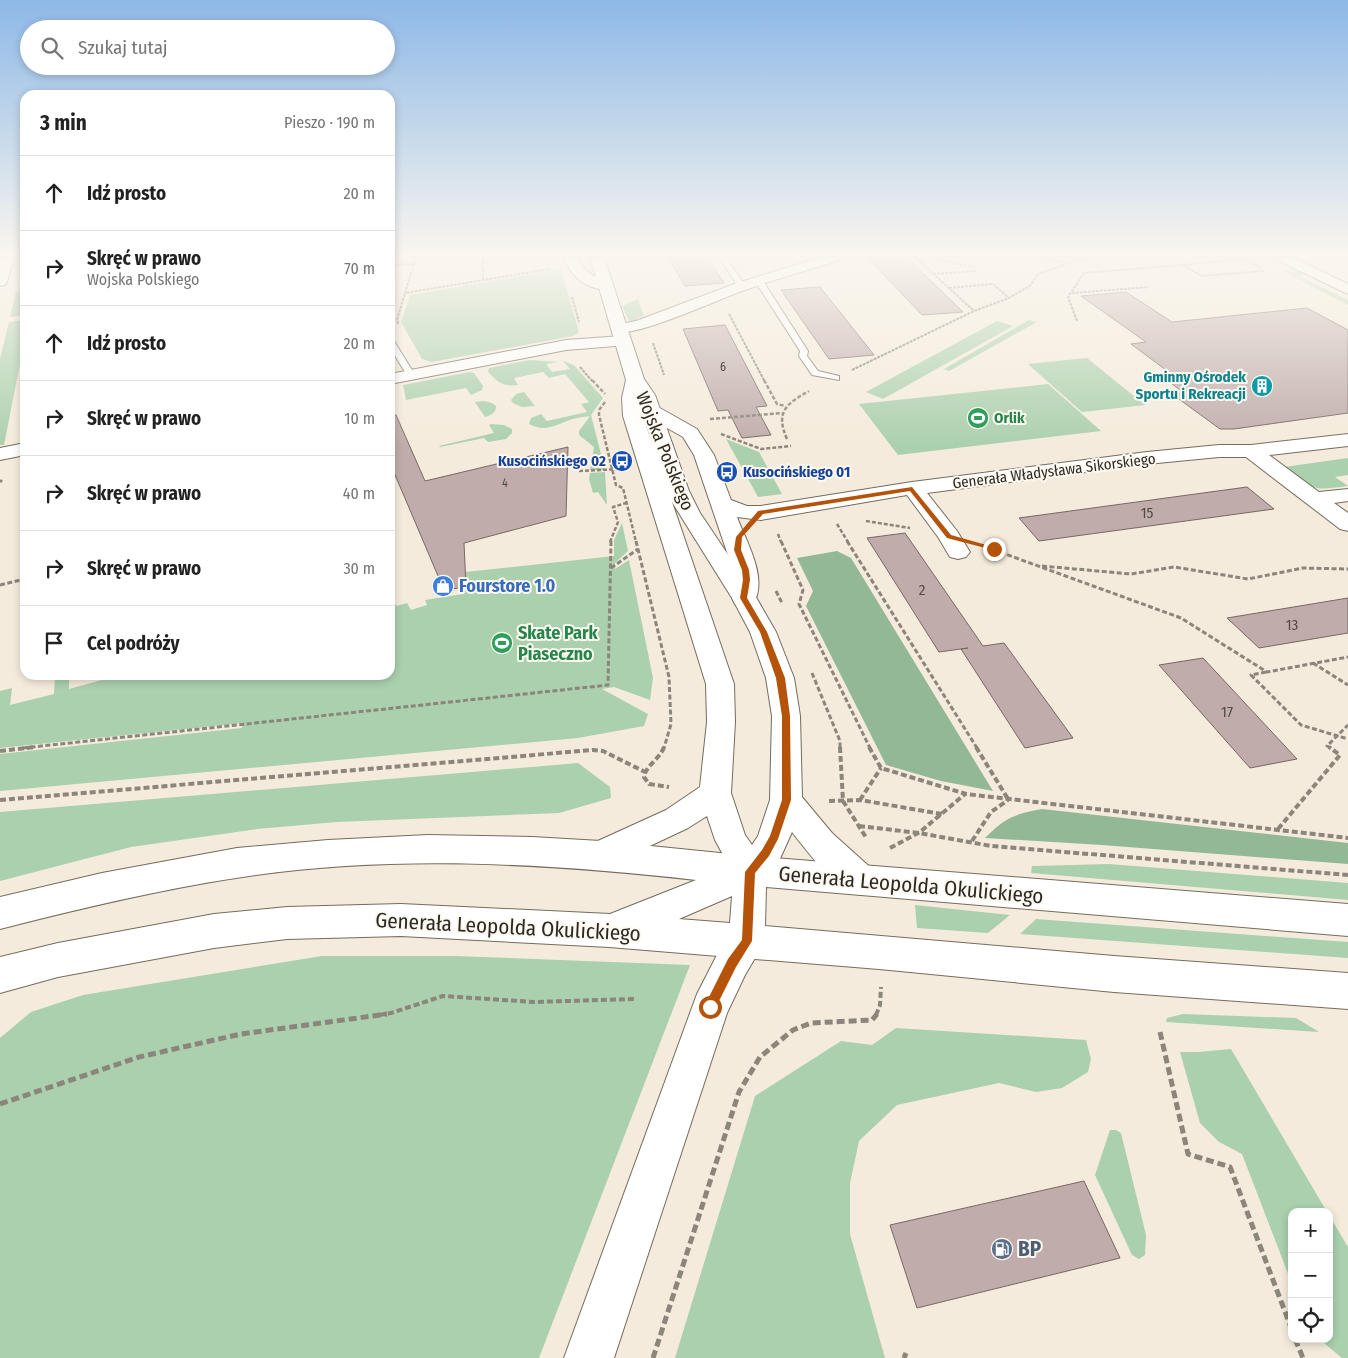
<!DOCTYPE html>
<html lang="pl">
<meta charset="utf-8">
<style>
body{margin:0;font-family:"Fira Sans Condensed",sans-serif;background:#f2f2f2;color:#222}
.controls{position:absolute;right:15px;bottom:15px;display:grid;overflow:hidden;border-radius:10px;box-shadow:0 2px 8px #0003}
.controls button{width:45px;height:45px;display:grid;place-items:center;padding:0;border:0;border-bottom:1px solid #e0e0e0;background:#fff;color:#222;font:25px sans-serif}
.stop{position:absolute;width:15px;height:15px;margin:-11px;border:4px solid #b45309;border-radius:50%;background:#fff}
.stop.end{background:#b45309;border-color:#fff;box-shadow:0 1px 5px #0008}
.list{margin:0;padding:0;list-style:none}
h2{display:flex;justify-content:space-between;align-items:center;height:65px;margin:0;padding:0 20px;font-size:21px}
h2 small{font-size:16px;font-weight:400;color:#767676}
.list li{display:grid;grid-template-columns:32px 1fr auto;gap:15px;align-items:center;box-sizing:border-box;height:75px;padding:0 20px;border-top:1px solid #e0e0e0}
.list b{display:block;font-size:19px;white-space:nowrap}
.list p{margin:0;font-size:16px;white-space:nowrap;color:#767676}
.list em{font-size:16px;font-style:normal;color:#767676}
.icon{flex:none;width:28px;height:28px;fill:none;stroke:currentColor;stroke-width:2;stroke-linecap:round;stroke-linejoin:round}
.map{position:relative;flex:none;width:1348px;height:1358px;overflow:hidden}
.search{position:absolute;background:#fff;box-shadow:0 2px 8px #0003;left:20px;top:20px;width:375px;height:55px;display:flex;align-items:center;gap:12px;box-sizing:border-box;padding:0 18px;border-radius:28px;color:#767676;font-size:19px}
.panel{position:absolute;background:#fff;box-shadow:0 2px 8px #0003;left:20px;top:90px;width:375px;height:590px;border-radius:15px}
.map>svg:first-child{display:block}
</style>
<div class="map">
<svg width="1348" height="1358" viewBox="0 0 1348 1358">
<rect width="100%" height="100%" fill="#f4ebdc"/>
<g fill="#abd0ae">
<path d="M 561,269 L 579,332 L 573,336 L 432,362 L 422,359 L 401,322 L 410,295 Z"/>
<path d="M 1300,270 L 1311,274 L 1299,276 L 1348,300 L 1348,305 L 1283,271 Z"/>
<path d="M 25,291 L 25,315 L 10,317 L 16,292 Z"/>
<path d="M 638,299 L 644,316 L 637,318 L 637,321 L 629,321 L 622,306 Z"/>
<path d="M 25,320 L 25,338 L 4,445 L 0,445 L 0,359 L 9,322 Z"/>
<path d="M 1029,320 L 1037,322 L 949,371 L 944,369 Z"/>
<path d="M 997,321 L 1013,326 L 883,399 L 866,392 Z"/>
<path d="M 1087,358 L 1145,405 L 1082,412 L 1028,364 Z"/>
<path d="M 530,360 L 559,362 L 546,364 L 552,372 L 570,369 L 563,361 L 574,365 L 603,398 L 591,415 L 605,470 L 590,470 L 594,447 L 579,435 L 579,431 L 590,416 C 583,417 574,418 567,421 C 554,426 544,432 529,424 L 531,418 L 541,414 L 547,421 L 587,412 L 581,404 L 589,402 L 565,374 L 549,378 L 543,372 L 514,378 L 518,385 C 503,387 498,382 488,372 L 489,368 Z"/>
<path d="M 470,372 L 474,373 L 483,386 L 482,390 L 471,395 L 466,388 L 406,400 L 403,385 Z"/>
<path d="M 1048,384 L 1101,431 L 898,455 L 859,404 Z"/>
<path d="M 524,392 L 535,406 L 522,407 L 513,403 L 511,400 L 516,394 Z"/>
<path d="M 484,401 L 492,403 L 496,406 C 496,413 491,415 485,417 L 475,402 Z"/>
<path d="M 491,424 L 504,425 L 512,429 L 512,433 L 506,439 L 488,442 L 484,438 L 440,447 L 439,446 L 494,433 L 489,425 Z"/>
<path d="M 726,439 L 759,452 L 782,494 L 758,497 Z"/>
<path d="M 1348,458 L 1348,475 L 1335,477 L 1348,486 C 1310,491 1314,490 1284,467 Z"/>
<path d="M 605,472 L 607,505 L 598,492 L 593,493 L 589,479 L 590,473 Z"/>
<path d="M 622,523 L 628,551 L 615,563 L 615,569 L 629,560 L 653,678 L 650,700 L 614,687 L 602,689 L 648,714 L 644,726 L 578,738 L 0,791 L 0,754 L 242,728 L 243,723 L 0,748 L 0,691 L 12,688 L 10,705 L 54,694 L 55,677 L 69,675 L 69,689 L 120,675 L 390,675 L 390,591 L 396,606 L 407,603 L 411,610 L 427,605 L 425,600 L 463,594 L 465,572 L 614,556 L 614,540 Z"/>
<path d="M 578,763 L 610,787 L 611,798 L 559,813 L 337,822 L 257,829 L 131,847 L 0,881 L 0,812 Z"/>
<path d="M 1109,864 L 1348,883 L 1348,900 L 1031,873 L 1032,866 Z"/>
<path d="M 915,905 L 1010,915 L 988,933 L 917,928 Z"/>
<path d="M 1036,919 L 1348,942 L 1348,958 L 1020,934 Z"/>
<path d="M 322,956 L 455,956 L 690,965 L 539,1358 L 0,1358 L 0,1038 L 31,1012 L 83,995 Z"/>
<path d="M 1183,1014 L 1296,1018 L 1319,1032 L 1166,1022 L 1167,1018 Z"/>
<path d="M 896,1028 L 1086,1040 L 1091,1059 L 1088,1072 L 1062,1088 L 1036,1092 L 999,1083 L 897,1105 L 859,1141 L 850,1183 L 850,1234 L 885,1358 L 675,1358 L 755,1096 L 841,1041 L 872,1045 Z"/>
<path d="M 1231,1049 L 1327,1212 L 1292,1212 L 1292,1284 L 1242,1154 L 1219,1142 L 1200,1123 L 1180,1052 L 1198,1052 Z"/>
<path d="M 1110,1130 L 1116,1130 L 1121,1133 L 1146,1235 L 1145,1255 L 1139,1259 L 1132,1255 L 1095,1175 Z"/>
<path d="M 1329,1215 L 1348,1247 L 1348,1358 L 1342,1358 L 1319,1339 L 1329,1339 Z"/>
</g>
<g fill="#93b896">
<path d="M 837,551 L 851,558 L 993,791 L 941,781 L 886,765 L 806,606 L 813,591 L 797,558 Z"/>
<path d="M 1042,809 L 1348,843 L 1348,864 L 1102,845 L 985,838 C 1005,818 1014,814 1042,809 Z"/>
</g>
<g fill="#c0adab" stroke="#786765">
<path d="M 668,257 L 707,257 L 724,283 L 685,286 Z"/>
<path d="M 867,257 L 906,257 L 963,312 L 922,315 Z"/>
<path d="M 820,287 L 874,355 L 829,359 L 781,290 Z"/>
<path d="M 1126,292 L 1172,322 L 1307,308 L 1348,330 L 1348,413 L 1234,429 L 1220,429 L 1172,394 L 1184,393 L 1167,380 L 1178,379 L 1131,344 L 1146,342 L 1081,296 Z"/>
<path d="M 725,325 L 767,406 L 756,407 L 771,435 L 742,438 L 728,410 L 718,411 L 683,329 Z"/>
<path d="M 390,406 L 394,415 L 396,415 L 425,481 L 568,447 L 566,516 L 464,543 L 466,587 L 444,590 L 390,463 Z"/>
<path d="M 1247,487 L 1274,509 L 1039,541 L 1019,518 Z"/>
<path d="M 905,533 L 983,646 L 1004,643 L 1073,738 L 1025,748 L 961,649 L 968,648 L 939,652 L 867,538 Z"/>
<path d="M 1348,598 L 1348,633 L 1259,648 L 1227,618 Z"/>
<path d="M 1203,658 L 1297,759 L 1250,768 L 1159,665 Z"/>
<path d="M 1084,1181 L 1120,1258 L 917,1308 L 890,1225 Z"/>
</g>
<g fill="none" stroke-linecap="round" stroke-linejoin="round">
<g stroke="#746c5e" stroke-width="2">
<g id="service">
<path d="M 719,257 L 725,257 L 746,286 L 745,288 L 739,288 Z"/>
<path d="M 756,279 L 763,281 L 808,351 L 807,356 L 818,371 L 839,376 L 839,380 L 812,375 L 799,356 L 800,351 L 755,281 Z"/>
<path d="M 390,339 L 394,341 L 415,375 L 414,377 L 411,378 L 407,375 L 390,348 Z"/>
</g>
</g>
<g stroke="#746c5e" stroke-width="2">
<g id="minor">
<path d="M 0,257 L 14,257 L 7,282 L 5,285 L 0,286 Z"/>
<path d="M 564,257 L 578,257 C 584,273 594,277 610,282 L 612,285 L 610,288 C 589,293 570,276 564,257 Z"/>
<path d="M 822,257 L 842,257 L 840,260 C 809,270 778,278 748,289 C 720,298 637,338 613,332 L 611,329 L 613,326 L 636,321 L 737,283 Z"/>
<path d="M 1275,257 L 1292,257 L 1348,284 L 1348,294 L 1277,260 Z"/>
<path d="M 622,336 L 628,337 L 630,341 L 628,345 L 566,350 L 390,384 L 390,374 L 566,340 Z"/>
<path d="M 651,405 L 658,407 L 697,429 L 714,455 L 731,500 L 747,506 L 761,506 L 912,482 L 1147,452 L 1219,445 L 1251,445 L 1348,434 L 1348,446 L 1269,455 L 1319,492 L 1348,489 L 1348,501 L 1334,503 L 1348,513 L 1348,531 L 1340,529 L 1246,457 L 1219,457 L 1147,464 L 927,493 L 957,531 L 970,552 L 966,557 L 958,559 L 950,557 L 938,537 L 907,495 L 761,520 L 737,517 C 746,541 769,579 753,604 L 744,606 L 735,604 L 732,598 L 733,570 L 694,455 L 683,437 L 644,415 L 642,411 L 644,407 Z"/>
<path d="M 25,443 L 25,455 L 0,460 L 0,448 Z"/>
</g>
</g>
<g stroke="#746c5e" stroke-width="2">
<path id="tertiary" d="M 590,257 L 604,257 L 644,379 L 655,395 L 689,491 L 700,513 L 753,592 L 776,632 L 794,678 L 800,716 L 802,797 L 832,833 L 872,869 L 877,880 L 872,891 L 860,895 C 832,885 810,855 792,832 L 778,863 L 762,882 L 750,886 L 738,882 L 715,840 L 707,816 L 688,828 L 601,869 L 589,865 L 584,855 L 589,845 L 666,810 L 700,787 L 707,722 L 706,684 L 623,416 L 622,398 L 626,380 ZM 642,411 L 653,447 L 643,416 ZM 672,502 L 732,598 L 750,632 L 766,678 L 772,716 L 770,800 L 758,836 L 752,845 L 745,835 L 731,793 L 735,722 L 734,684 Z"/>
</g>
<g stroke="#746c5e" stroke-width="2">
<path id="secondary" d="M 428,835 L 532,837 L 601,841 L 750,856 L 1348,904 L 1348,936 L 766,887 L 765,926 L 1114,956 L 1348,973 L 1348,1009 L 1114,992 L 879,969 L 609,947 L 401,936 L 287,939 L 214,948 L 58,977 L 0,993 L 0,957 L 58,943 L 214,914 L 287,907 L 401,904 L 610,914 L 696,880 C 544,863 389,854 236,878 C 157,890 78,909 0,929 L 0,897 L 102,873 L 237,848 L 328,840 ZM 732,896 L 730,923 L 679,919 Z"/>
</g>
<g stroke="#746c5e" stroke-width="2">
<path id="primary" d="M 747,924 L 760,929 L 765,941 L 745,975 L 727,1013 L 614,1358 L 564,1358 L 697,994 L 719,951 L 734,929 Z"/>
</g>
<g stroke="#8b857b" stroke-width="2" stroke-dasharray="3 1" stroke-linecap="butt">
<path d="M 483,257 L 483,280"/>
<path d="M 915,257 L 974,311"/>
<path d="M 929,257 L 973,267"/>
<path d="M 1038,257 L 1066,263"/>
<path d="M 1065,257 L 1076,260"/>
<path d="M 414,264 L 417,257"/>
<path d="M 390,265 L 414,264 L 405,293 L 550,269"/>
<path d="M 1182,265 L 1244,259 L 1261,268"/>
<path d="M 933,274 L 977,271"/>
<path d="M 949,288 L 993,284 L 1009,298"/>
<path d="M 1072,293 L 1149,287"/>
<path d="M 572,297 L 579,322"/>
<path d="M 729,314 L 765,382"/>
<path d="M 1077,321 L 1068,297 L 1084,273 L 1182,265 L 1202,276 L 1264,271"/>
<path d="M 398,324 L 397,320 L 405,293"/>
<path d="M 653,343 L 664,375"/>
<path d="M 580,367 L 593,382"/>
<path d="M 852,370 L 974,311 L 1009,298 L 1030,286 L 1038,274 L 1077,260 L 1098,257"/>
</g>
<g stroke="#8b857b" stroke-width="2.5" stroke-dasharray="4 2" stroke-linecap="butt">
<path d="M 592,380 L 605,394"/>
<path d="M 764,380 L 777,404 L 785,406"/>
<path d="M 605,402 L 599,410 L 599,415 L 616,485 L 623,488 L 636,542"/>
<path d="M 710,419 L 782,413"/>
<path d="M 721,434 L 761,449 L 791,446"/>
<path d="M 787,439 C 775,412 786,404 809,391"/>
<path d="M 579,471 L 621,469"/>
<path d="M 0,482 L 2,480"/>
<path d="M 866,521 L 910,528"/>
<path d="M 837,524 L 848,542"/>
<path d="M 778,534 L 781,542"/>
<path d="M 610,542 L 618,522 L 613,507 L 626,503"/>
</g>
<g stroke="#8b857b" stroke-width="3" stroke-dasharray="5 2.5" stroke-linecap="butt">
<path d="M 636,541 L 669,677 L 671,724 L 664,748"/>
<path d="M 781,541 L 803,590 L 799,604 L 870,748"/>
<path d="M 847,541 L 977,748"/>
<path d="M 986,547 L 1181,618 L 1267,672 L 1348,657"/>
<path d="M 1042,566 L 1131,574 L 1174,567 L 1248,579 L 1303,568 L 1348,569"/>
<path d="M 611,568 L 638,549"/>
<path d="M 0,585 L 25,579"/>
<path d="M 776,591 L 782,603"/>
<path d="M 1313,663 L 1348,685"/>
<path d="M 1266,672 L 1251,675 L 1301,725 L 1348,739"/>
<path d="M 812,673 L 840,741 L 840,748"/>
<path d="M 23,748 L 608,685 L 611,541"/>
<path d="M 1331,748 L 1327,746 L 1348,725"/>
</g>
<g stroke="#8b857b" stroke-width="4" stroke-dasharray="6 3" stroke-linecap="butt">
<path d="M 664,747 C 660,759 646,765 644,777 L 649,784 L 669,787"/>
<path d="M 840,747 L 843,801 L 867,839"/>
<path d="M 869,747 L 881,768 L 966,794 L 1348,838"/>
<path d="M 976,747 L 1008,799"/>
<path d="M 0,751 L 35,747"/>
<path d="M 0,800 L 593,750 L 603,751 L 645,772"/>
<path d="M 860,800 L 881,768"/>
<path d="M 829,801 L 860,800 L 942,814"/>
<path d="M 859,826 L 919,833 L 991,846 L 1348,875"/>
<path d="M 1278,829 L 1340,755 L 1329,747"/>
<path d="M 972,841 L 991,812 L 1008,800"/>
<path d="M 890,848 L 920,832 L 965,794"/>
<path d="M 379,1015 L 391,1013 L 443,996 L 534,1002 L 635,999"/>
<path d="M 876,1015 L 880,1005 L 881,987"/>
</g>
<g stroke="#8b857b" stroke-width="5" stroke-dasharray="8 4" stroke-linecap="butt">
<path d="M 1160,1032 L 1188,1154 L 1230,1167 L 1292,1330"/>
<path d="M 0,1104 L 139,1057 L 241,1034 L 387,1014"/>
<path d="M 1295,1339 L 1303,1358"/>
<path d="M 653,1358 L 739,1092 L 760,1057 L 793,1030 L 811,1023 L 872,1020 L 877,1014"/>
<path d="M 904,1358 L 906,1353"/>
</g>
<use href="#service" fill="#fff" fill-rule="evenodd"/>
<use href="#minor" fill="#fff" fill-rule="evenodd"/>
<use href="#tertiary" fill="#fff" fill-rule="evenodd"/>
<use href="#secondary" fill="#fff" fill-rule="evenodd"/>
<use href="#primary" fill="#fff" fill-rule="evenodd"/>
</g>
<linearGradient id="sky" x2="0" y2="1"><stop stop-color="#8db8e7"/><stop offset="0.57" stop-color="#faf6ef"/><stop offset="1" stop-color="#faf6ef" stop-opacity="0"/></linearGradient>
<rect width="1348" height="447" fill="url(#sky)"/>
<path fill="#b45309" d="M 912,487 L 951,535 L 997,548 L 997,551 L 947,538 L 910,491 L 763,514 L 742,537 L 741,550 L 749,570 L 750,580 L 747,598 L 767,632 L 785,678 L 790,716 L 791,800 L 778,839 L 769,856 L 755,873 L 752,941 L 736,967 L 714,1011 L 710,1012 L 706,1011 L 705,1007 L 706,1003 L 728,959 L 742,940 L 745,872 L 762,850 L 770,836 L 782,800 L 782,716 L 776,678 L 760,632 L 740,598 L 743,580 L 742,570 L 734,550 L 736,537 L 758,511 Z"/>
<defs>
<g id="building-disc" transform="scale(1.125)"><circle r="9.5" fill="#0f9aa8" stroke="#fef9f0"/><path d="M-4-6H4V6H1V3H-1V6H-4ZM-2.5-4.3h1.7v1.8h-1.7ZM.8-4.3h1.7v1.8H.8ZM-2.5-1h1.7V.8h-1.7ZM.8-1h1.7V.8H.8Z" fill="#fff"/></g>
<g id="stadium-disc" transform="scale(1.125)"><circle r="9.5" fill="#2e9e5b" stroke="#fef9f0"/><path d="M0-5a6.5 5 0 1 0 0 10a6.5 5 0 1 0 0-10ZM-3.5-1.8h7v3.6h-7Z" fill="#fff"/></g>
<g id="bus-disc" transform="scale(1.125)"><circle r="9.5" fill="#1a4fb4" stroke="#fef9f0"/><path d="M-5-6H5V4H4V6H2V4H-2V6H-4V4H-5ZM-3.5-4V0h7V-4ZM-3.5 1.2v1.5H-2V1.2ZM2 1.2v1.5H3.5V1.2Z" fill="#fff"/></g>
<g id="shop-disc" transform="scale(1.125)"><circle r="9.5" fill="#3f7fe0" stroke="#fef9f0"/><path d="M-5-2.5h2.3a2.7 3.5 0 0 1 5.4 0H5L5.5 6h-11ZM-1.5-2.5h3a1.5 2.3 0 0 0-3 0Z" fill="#fff"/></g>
<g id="fuel-disc" transform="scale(1.125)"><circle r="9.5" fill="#5c6f8a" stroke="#fef9f0"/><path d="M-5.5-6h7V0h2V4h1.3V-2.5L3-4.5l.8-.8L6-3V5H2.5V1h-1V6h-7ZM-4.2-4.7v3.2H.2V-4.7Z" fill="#fff"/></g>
</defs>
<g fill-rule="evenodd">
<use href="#building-disc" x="1262" y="386"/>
<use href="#stadium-disc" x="978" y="418"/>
<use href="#bus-disc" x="622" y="461"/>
<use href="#bus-disc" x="727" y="472"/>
<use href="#shop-disc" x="443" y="586"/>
<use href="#stadium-disc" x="502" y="643"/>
<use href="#fuel-disc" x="1002" y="1249"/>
</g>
<g text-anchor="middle" stroke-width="4" stroke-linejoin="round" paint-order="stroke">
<g font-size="12" fill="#514a45">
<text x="723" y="371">6</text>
<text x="505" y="487">4</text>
</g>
<g font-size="15" font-weight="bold" fill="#0d838f" stroke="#fef9f0" text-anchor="end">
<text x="1246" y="382">Gminny Ośrodek<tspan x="1246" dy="17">Sportu i Rekreacji</tspan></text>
</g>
<g font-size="15" font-weight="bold" fill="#27864d" stroke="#fef9f0" text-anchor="start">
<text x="994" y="423">Orlik</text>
</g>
<g font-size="15" font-weight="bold" fill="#164399" stroke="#fef9f0" text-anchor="end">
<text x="606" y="466">Kusocińskiego 02</text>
<text x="743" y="477" text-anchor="start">Kusocińskiego 01</text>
</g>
<g font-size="15" fill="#2c2923" stroke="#fef9f0">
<text transform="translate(1054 471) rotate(-7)" y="5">Generała Władysława Sikorskiego</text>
</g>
<g font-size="15" fill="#514a45">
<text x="1147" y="518">15</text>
<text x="922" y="595">2</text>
<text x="1292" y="630">13</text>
<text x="1227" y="717">17</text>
</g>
<g font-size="18" fill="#2c2923" stroke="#fef9f0">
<text transform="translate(665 451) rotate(68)" y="6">Wojska Polskiego</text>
</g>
<g font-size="18" font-weight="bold" fill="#366cbe" stroke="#fef9f0" text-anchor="start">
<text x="459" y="592">Fourstore 1.0</text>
</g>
<g font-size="18" font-weight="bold" fill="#27864d" stroke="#fef9f0" text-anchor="start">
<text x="518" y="639">Skate Park<tspan x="518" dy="21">Piaseczno</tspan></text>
</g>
<g font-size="21" fill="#2c2923" stroke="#fef9f0">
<text transform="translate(911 885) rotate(5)" y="7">Generała Leopolda Okulickiego</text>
<text transform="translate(508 927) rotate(3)" y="7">Generała Leopolda Okulickiego</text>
</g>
<g font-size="21" font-weight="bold" fill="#4e5e75" stroke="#fef9f0" text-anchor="start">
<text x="1018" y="1256">BP</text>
</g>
</g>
</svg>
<div class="controls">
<button>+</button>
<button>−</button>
<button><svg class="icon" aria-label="locate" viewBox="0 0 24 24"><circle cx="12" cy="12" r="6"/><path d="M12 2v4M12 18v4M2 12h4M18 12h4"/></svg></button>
</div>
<div class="stop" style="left:710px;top:1007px"></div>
<div class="stop end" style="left:994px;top:549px"></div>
<div class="search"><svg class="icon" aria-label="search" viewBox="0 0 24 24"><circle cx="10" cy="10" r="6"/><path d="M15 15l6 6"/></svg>Szukaj tutaj</div>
<section class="panel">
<h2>3 min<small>Pieszo · 190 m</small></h2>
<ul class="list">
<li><svg class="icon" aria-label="ahead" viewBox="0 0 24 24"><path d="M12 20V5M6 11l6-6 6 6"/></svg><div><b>Idź prosto</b></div><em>20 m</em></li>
<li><svg class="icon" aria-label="right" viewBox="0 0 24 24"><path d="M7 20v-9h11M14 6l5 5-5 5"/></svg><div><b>Skręć w prawo</b><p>Wojska Polskiego</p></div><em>70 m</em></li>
<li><svg class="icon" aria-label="ahead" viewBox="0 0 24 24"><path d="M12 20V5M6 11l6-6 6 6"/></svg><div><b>Idź prosto</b></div><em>20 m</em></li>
<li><svg class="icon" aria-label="right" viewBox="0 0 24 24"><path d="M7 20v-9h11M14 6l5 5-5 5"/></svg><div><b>Skręć w prawo</b></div><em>10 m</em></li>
<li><svg class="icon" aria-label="right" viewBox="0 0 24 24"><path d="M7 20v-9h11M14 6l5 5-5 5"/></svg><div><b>Skręć w prawo</b></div><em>40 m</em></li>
<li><svg class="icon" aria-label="right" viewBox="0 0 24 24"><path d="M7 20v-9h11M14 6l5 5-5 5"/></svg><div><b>Skręć w prawo</b></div><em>30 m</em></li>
<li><svg class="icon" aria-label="arrive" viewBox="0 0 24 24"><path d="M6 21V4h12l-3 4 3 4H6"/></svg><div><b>Cel podróży</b></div></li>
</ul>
</section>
</div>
